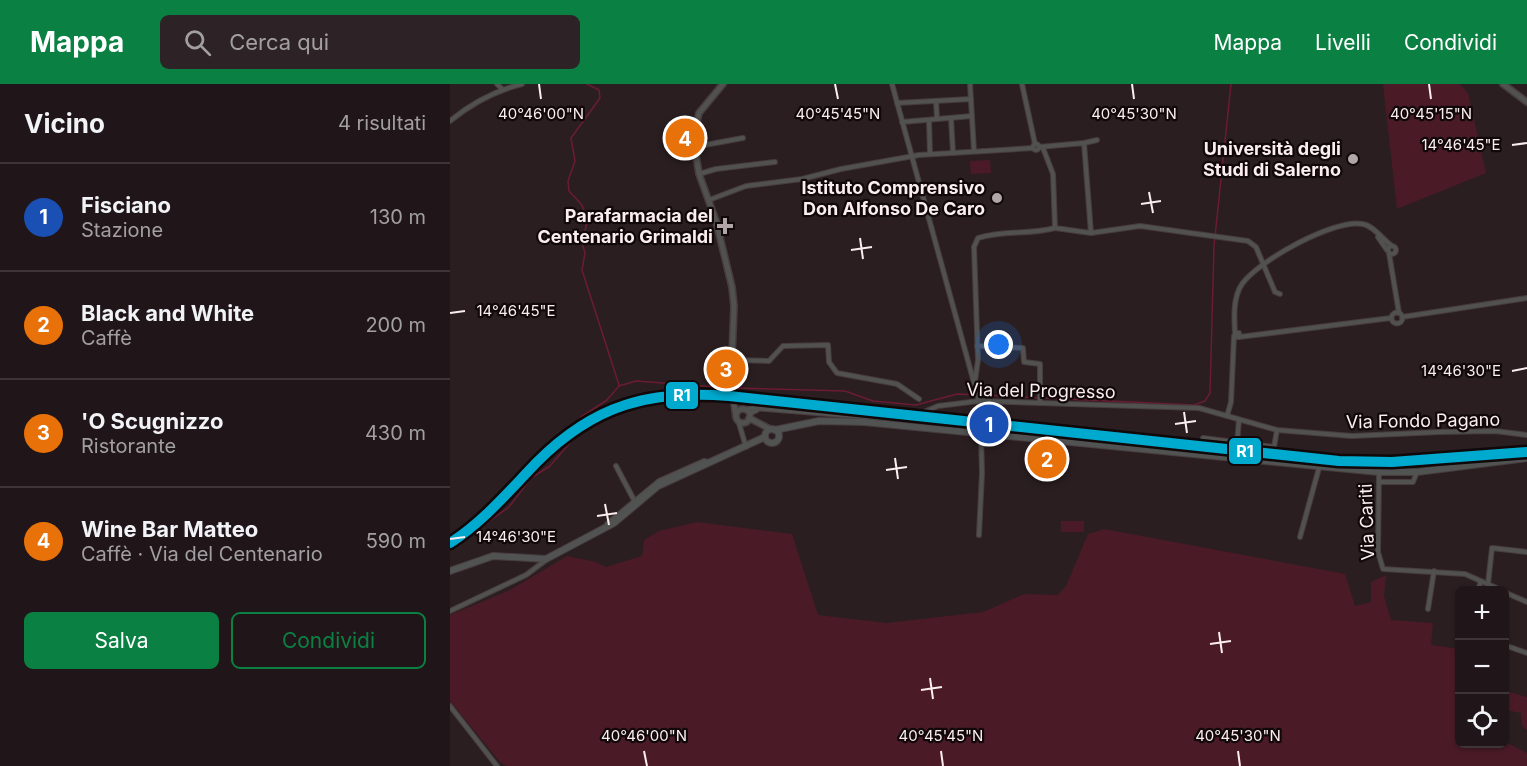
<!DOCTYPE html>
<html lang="it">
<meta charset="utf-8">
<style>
body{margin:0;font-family:Inter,sans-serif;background:#2d2326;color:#f1f3f6}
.controls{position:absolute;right:18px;bottom:18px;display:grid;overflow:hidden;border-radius:9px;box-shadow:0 2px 4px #0004}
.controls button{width:54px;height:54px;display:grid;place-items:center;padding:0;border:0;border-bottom:2px solid #3d3538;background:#201619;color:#f1f3f6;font:30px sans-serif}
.you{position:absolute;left:549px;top:261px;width:21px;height:21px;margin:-15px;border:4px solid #fff;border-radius:50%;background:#1a73e8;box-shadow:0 0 0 9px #1a73e833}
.badge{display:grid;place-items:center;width:39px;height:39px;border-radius:50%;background:#0b8043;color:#fff;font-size:20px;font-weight:700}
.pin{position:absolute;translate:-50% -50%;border:3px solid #fff;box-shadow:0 2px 6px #0006}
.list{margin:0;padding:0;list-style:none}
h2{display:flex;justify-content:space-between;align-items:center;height:78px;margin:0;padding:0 24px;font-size:26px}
h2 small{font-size:20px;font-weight:400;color:#a29fa2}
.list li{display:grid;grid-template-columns:39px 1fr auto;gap:18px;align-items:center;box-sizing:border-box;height:108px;padding:0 24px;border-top:2px solid #3d3538}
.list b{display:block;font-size:22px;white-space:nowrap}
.list p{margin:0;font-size:20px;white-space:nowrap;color:#a29fa2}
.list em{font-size:20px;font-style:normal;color:#a29fa2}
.actions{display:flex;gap:12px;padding:18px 24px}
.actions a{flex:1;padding:14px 0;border:2px solid #0b8043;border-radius:9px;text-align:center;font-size:21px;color:#0b8043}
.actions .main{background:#0b8043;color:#fff}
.icon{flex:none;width:33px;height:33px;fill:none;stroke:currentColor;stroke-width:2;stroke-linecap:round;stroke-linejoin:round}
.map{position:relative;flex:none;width:1077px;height:682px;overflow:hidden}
header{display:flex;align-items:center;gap:36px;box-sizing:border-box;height:84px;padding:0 30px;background:#0b8043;color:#fff}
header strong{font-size:28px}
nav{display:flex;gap:33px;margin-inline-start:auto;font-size:21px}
.search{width:420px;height:54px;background:#2d2326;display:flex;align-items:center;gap:15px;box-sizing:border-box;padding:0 21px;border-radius:9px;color:#a29fa2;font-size:22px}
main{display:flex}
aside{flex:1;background:#201619}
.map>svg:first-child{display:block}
</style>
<header>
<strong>Mappa</strong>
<div class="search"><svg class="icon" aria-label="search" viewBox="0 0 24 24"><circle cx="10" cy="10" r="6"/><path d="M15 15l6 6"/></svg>Cerca qui</div>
<nav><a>Mappa</a><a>Livelli</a><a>Condividi</a></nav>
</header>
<main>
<aside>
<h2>Vicino<small>4 risultati</small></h2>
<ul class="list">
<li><span class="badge" style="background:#1a4fb4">1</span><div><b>Fisciano</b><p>Stazione</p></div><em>130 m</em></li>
<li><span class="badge" style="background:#e8710a">2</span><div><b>Black and White</b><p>Caffè</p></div><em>200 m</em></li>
<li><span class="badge" style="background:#e8710a">3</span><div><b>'O Scugnizzo</b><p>Ristorante</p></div><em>430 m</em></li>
<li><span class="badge" style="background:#e8710a">4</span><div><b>Wine Bar Matteo</b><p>Caffè · Via del Centenario</p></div><em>590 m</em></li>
</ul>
<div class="actions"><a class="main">Salva</a><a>Condividi</a></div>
</aside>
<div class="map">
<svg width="1077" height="682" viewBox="0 0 1077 682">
<rect width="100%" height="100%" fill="#2a1e21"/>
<g fill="#4a1b27">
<path d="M 933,0 L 1010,0 L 1018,9 L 1036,89 L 947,125 Z"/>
<path d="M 540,76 L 541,89 L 521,90 L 520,77 Z"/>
<rect x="611" y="437" width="23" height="11"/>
<path d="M 247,438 L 342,450 L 368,531 L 437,539 L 533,528 L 574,510 L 608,511 L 616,502 L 638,450 L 654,445 L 895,490 L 905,522 L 921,518 L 921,498 L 936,491 L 934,512 L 941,536 L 983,539 L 981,561 L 1009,565 L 1010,660 L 1055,658 L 1077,669 L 1077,682 L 57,682 L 50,678 L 0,617 L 0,531 L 60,506 L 117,472 L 146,478 L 156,483 L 192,472 L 194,456 L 209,447 Z"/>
<path d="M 1056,607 L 1077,613 L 1077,646 L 1072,642 L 1071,629 L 1056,626 Z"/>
</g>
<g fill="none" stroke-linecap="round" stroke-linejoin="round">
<g stroke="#6b1c33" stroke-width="1.5">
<path d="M 137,0 L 149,6 L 150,14 L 121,54 L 125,77 L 118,97 L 119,107 L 132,121 L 137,138 L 132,159 L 135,169 L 132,186 L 169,301"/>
<path d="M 285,304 L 395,307 L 423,317 L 466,321 L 507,310 L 744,321 L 755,317 L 760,309 L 764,162 L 781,0"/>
<path d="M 0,465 L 59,423 L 81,394 L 100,382 L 130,347 L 131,333 L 157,316 L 169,302 L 186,297 L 280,304"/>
</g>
<g stroke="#473c3f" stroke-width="6">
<g id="minor">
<path d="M 47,0 L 52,5"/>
<path d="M 442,0 L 529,317"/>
<path d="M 520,0 L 524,67"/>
<path d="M 572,0 L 585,60"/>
<path d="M 486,17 L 487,35"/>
<path d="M 447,19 L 521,15"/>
<path d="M 501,34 L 503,69"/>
<path d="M 479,36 L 480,70"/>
<path d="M 0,37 C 22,19 44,7 72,0"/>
<path d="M 452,38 L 522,32"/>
<path d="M 634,59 L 647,56"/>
<circle cx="586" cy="63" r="3"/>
<path d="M 244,63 L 293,54"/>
<path d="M 589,63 L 634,59 L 641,149"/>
<path d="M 593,64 L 603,90 L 605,144"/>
<path d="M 249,90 L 266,85 L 325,78"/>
<path d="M 259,116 L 296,102 L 352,95 L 391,85 L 469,71 L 583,64"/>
<path d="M 605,144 L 641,149 L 690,142 L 798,157 L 806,163 L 825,208 L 830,210"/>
<path d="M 928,153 L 937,166"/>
<circle cx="942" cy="166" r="4"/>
<path d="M 939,169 L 949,229"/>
<circle cx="947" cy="234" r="5.5"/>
<path d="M 952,233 L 1077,214"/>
<path d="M 785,249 C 784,233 783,213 792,200 C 808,177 885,134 913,140 C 924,142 933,156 942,162"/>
<path d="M 785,249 L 789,249 L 788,253 L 785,253 Z"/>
<path d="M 789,253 L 941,234"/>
<path d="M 527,262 L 573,264 L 574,278 L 590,280 L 590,319"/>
<path d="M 283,276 L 319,277 L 333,262 L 378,261 L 379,278 L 387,289 L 447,300 L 469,315"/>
<path d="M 525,297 L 528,276 L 524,163 L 528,154 C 553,146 579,151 605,144"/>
<path d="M 296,326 L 303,324 L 455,336 L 488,322 L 529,317 L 749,324 L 827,346 L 902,352 L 990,348 L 1045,347 L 1077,351"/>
<path d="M 299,330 L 307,326"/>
<path d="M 777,332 L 781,318 L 784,252"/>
<path d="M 288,336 L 296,363"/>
<path d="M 753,354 L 824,363 L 827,346"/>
<path d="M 787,359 L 789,336"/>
<path d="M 166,382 L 184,416"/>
<path d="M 929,388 L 928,468 L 933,485 L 1015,490 L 1051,506"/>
<path d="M 929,398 L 963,398 L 967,388"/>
<path d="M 157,440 L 209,397 L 254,377 L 259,378"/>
<path d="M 529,451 L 532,389 L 531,350"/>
<path d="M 850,453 L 869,384"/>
<path d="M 1038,500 L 1042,464 L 1077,468"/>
<path d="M 1028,506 L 1031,497"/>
<path d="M 1054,508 L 1077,518"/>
<path d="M 978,525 L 984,487"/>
<path d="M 0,527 L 76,491 L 96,476"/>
<path d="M 1054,561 L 1077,569"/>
<path d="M 0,622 L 47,682"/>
</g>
</g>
<g stroke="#473c3f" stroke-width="8">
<g id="tertiary">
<path d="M 273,0 L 249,29 L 243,53 L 249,90 L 266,137 L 282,203 L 284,222 L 281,298 L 286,333"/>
<path d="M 1053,0 L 1077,18"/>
<circle cx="293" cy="332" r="7"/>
<path d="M 299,334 L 320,345"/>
</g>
</g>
<g stroke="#473c3f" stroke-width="8">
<g id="secondary">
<circle cx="322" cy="352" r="7"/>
<path d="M 325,346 L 369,337 L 414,338 L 929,388 L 967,388 L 1077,374"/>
<path d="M 0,487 L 43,472 L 96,475 L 164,439 L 208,402 L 315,353"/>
</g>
</g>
<use href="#minor" stroke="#515150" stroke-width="4"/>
<use href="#tertiary" stroke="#515150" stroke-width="5"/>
<use href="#secondary" stroke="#505351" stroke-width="6"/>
<g stroke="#100809" stroke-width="15">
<path id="rail-1" d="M 0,459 C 34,437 59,407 87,378 C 145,320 200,306 279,312 L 889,377 L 942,378 L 1077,368"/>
</g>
<use href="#rail-1" stroke="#00a9ce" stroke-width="10"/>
</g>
<path fill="none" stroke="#fcedef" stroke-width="2" d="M 89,0 L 91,15M 385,0 L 388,15M 682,0 L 684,15M 979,0 L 981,15M 1062,61 L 1077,59M 699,108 L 703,129M 691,120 L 711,117M 410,154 L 413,175M 401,166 L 422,163M 0,229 L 15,227M 1062,287 L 1077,284M 734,328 L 737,349M 725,340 L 746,337M 445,374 L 448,395M 436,386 L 457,383M 155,420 L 159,441M 147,432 L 167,429M 0,455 L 15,453M 769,548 L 772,569M 760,560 L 781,557M 480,594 L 483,615M 471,606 L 492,603M 194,667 L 197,682M 491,667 L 493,682M 788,667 L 790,682"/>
<g fill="#b2a5a7" stroke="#100809" stroke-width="2">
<circle cx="903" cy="75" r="6"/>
<circle cx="547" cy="114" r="6"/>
<path d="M272 133h6v6h6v6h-6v6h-6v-6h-6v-6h6z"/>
</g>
<g text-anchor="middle" stroke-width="4.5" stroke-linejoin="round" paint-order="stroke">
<g font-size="18" font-weight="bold" fill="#fcedef" stroke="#100809" text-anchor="end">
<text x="891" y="71">Università degli<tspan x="891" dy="21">Studi di Salerno</tspan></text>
<text x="535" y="110">Istituto Comprensivo<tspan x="535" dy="21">Don Alfonso De Caro</tspan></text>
<text x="263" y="138">Parafarmacia del<tspan x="263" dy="21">Centenario Grimaldi</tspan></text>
</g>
<g font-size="18" fill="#fcedef" stroke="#100809">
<text transform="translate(591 307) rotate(1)" y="6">Via del Progresso</text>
<text transform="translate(973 337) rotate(-1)" y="6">Via Fondo Pagano</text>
<text transform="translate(917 438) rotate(-92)" y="6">Via Cariti</text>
</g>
</g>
<g font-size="15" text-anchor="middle" fill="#fcedef" stroke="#100809" stroke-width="4.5" stroke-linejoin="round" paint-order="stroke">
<text x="91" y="35">40°46'00"N</text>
<text x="388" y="35">40°45'45"N</text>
<text x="684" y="35">40°45'30"N</text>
<text x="981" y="35">40°45'15"N</text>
<text x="1011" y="66">14°46'45"E</text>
<text x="66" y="232">14°46'45"E</text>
<text x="1011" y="292">14°46'30"E</text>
<text x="66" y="458">14°46'30"E</text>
<text x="194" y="657">40°46'00"N</text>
<text x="491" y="657">40°45'45"N</text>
<text x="788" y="657">40°45'30"N</text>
</g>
<g stroke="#100809" stroke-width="2">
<rect x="215" y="297" width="34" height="29" rx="6" fill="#00a9ce"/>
<rect x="778" y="353" width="34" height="28" rx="6" fill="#00a9ce"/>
</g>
<g font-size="16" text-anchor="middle" font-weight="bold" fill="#fff">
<text x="232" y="317">R1</text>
<text x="795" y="373">R1</text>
</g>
</svg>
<div class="controls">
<button>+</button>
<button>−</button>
<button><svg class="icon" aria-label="locate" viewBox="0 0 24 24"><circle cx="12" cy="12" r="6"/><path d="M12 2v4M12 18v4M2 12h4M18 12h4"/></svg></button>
</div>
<div class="you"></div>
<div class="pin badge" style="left:539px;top:340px;background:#1a4fb4">1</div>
<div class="pin badge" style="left:597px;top:375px;background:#e8710a">2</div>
<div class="pin badge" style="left:276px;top:285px;background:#e8710a">3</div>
<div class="pin badge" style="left:235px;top:54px;background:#e8710a">4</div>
</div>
</main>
